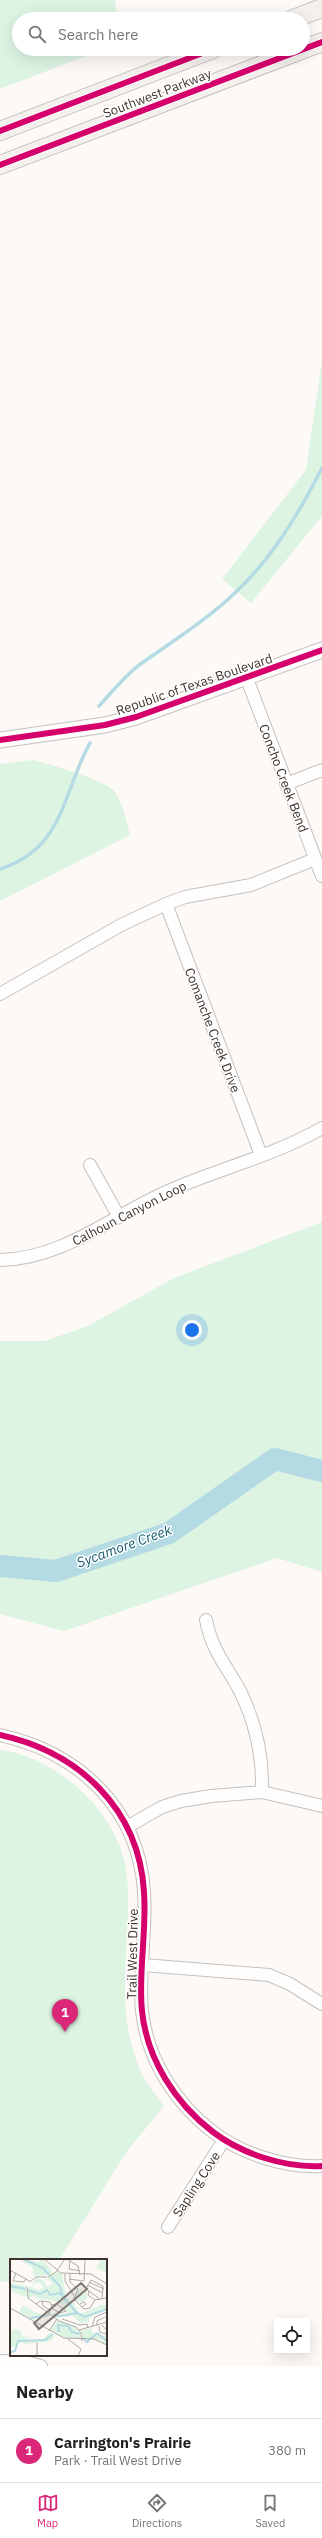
<!DOCTYPE html>
<meta charset="utf-8">
<style>
body{margin:0;font-family:"IBM Plex Sans",sans-serif;background:#f2f2f2;color:#202124}
.controls{position:absolute;right:12px;bottom:12px;display:grid;overflow:hidden;border-radius:0px;box-shadow:0 4px 16px #0002}
.controls button{width:36px;height:36px;display:grid;place-items:center;padding:0;border:0;border-bottom:1px solid #e0e0e0;background:#fff;color:#202124;font:20px sans-serif}
.you{position:absolute;left:192px;top:1330px;width:14px;height:14px;margin:-10px;border:3px solid #fff;border-radius:50%;background:#1a73e8;box-shadow:0 0 0 6px #1a73e833}
.badge{display:grid;place-items:center;width:26px;height:26px;border-radius:50%;background:#db2777;color:#fff;font-size:13px;font-weight:700}
.pin{position:absolute;translate:-50% -33px;filter:drop-shadow(0 1px 2px #0008)}
.pin::after{content:'';position:absolute;top:21px;width:14px;height:12px;background:inherit;clip-path:polygon(0 0,100% 0,50% 100%)}
.list{margin:0;padding:0;list-style:none}
h2{display:flex;justify-content:space-between;align-items:center;height:52px;margin:0;padding:0 16px;font-size:17px}
h2 small{font-size:13px;font-weight:400;color:#757577}
.list li{display:grid;grid-template-columns:26px 1fr auto;gap:12px;align-items:center;box-sizing:border-box;height:64px;padding:0 16px;border-top:1px solid #e0e0e0}
.list b{display:block;font-size:15px;white-space:nowrap}
.list p{margin:0;font-size:13px;white-space:nowrap;color:#757577}
.list em{font-size:13px;font-style:normal;color:#757577}
.icon{flex:none;width:22px;height:22px;fill:none;stroke:currentColor;stroke-width:2;stroke-linecap:round;stroke-linejoin:round}
.map{position:relative;flex:none;width:322px;height:2366px;overflow:hidden}
.search{position:absolute;background:#fff;box-shadow:0 4px 16px #0002;left:12px;right:12px;top:12px;height:44px;display:flex;align-items:center;gap:10px;box-sizing:border-box;padding:0 14px;border-radius:22px;color:#757577;font-size:15px}
.sheet{height:116px;background:#fff}
nav{display:flex;justify-content:space-around;align-items:center;box-sizing:border-box;height:56px;border-top:1px solid #e0e0e0;background:#fff;font-size:11px;color:#757577}
nav a{display:grid;justify-items:center;gap:2px}
nav .on{color:#db2777}
.map>svg:first-child{display:block}
</style>
<div class="map">
<svg width="322" height="2366" viewBox="0 0 322 2366">
<rect width="100%" height="100%" fill="#fcf9f6"/>
<g fill="#ddf4e3">
<path d="M 0,0 L 115,0 L 118,19 L 19,19 L 19,49 L 104,49 L 0,89 Z"/>
<path d="M 322,361 L 322,516 L 251,603 L 222,579 L 306,470 Z"/>
<path d="M 33,760 C 49,764 105,780 114,791 C 123,803 126,820 130,835 L 0,901 L 0,764 Z"/>
<path d="M 322,1222 L 322,1572 L 277,1558 L 64,1631 L 0,1614 L 0,1341 L 45,1341 L 88,1326 L 174,1278 Z"/>
<path d="M 0,1750 C 59,1757 121,1815 127,1876 C 131,1922 122,1969 126,2015 C 128,2033 134,2058 142,2074 C 147,2085 157,2096 164,2106 L 127,2151 L 59,2260 L 11,2260 L 11,2283 L 0,2281 Z"/>
</g>
<g fill="none" stroke-linecap="round" stroke-linejoin="round">
<g stroke="#b4dae4" stroke-width="3.5">
<path d="M 99,706 C 112,692 126,674 142,663 C 173,641 208,619 236,592 C 273,557 299,513 322,468"/>
<path d="M 0,869 C 65,848 62,793 90,743"/>
</g>
<path stroke="#b4dae4" stroke-width="22" d="M 0,1566 L 56,1571 L 169,1533 L 275,1459 L 322,1471"/>
<g stroke="#c6c0bc" stroke-width="14">
<g id="minor">
<path d="M 247,679 L 322,876"/>
<path d="M 286,784 L 322,770"/>
<path d="M 166,904 L 261,1155"/>
<path d="M 0,994 L 121,925 L 166,904 L 185,897 L 251,885 L 315,859"/>
<path d="M 90,1165 L 119,1217"/>
<path d="M 0,1260 C 65,1259 115,1213 173,1189 C 222,1168 275,1155 322,1128"/>
<path d="M 206,1620 C 213,1653 225,1663 240,1691 C 256,1723 263,1757 262,1792"/>
<path d="M 0,1735 C 78,1752 139,1808 144,1892 C 147,1931 138,1972 142,2011 C 147,2059 175,2103 213,2132 C 242,2154 285,2168 322,2166"/>
<path d="M 127,1827 L 162,1807 L 181,1801 L 211,1796 L 262,1792 L 322,1806"/>
<path d="M 143,1965 L 269,1975 L 290,1984 L 322,2004"/>
<path d="M 168,2227 L 224,2140"/>
<path d="M 0,2361 L 25,2362 L 41,2366"/>
</g>
</g>
<g stroke="#c6c0bc" stroke-width="17">
<path id="tertiary" d="M 0,740 L 105,725 L 136,717 L 322,650"/>
</g>
<g stroke="#c6c0bc" stroke-width="20">
<g id="secondary">
<path d="M 293,19 L 322,8"/>
<path d="M 0,131 L 213,49"/>
<path d="M 0,165 L 322,42"/>
</g>
</g>
<use href="#minor" stroke="#fffefe" stroke-width="12"/>
<use href="#tertiary" stroke="#fffefe" stroke-width="15"/>
<use href="#secondary" stroke="#f3f0ee" stroke-width="18"/>
<g stroke="#fff" stroke-width="8">
<g id="cycleway">
<path d="M 0,131 L 213,49"/>
<path d="M 0,165 L 322,42"/>
<path d="M 0,740 L 105,725 L 136,717 L 322,650"/>
<path d="M 0,1735 C 78,1752 139,1808 144,1892 C 147,1931 138,1972 142,2011 C 147,2059 175,2103 213,2132 C 242,2154 285,2168 322,2166"/>
</g>
</g>
<use href="#cycleway" stroke="#d6006c" stroke-width="6"/>
</g>
<g text-anchor="middle" stroke-width="3" stroke-linejoin="round" paint-order="stroke">
<g font-size="13" fill="#3e332c" stroke="#fff">
<text transform="translate(157 93) rotate(-21)" y="5">Southwest Parkway</text>
<text transform="translate(194 684) rotate(-19)" y="5">Republic of Texas Boulevard</text>
<text transform="translate(284 778) rotate(69)" y="5">Concho Creek Bend</text>
<text transform="translate(213 1030) rotate(69)" y="5">Comanche Creek Drive</text>
<text transform="translate(129 1213) rotate(-27)" y="5">Calhoun Canyon Loop</text>
<text transform="translate(132 1954) rotate(-89)" y="5">Trail West Drive</text>
<text transform="translate(196 2184) rotate(-57)" y="5">Sapling Cove</text>
</g>
<g font-size="14" font-style="italic" fill="#135b6e" stroke="#fff">
<text transform="translate(124 1546) rotate(-20)" y="5">Sycamore Creek</text>
</g>
</g>
<g transform="translate(10 2259)">
<rect width="97" height="97" fill="#fcf9f6"/>
<path d="M 9,0 L 19,0 L 27,4 L 32,0 L 42,11 L 42,16 L 23,17 L 23,9 ZM 91,0 L 97,0 L 97,10 L 94,13 L 86,9 ZM 48,12 L 52,15 L 56,38 L 64,45 L 70,55 L 91,46 L 97,46 L 97,50 L 92,50 L 79,59 L 79,63 L 71,64 L 62,56 L 50,58 L 49,61 L 43,54 L 57,55 L 55,47 L 41,41 L 28,40 L 23,36 L 21,40 L 17,36 L 19,27 L 28,31 L 34,28 L 29,23 L 22,26 L 26,19 L 35,22 L 34,24 L 38,28 L 42,24 L 37,19 ZM 0,24 L 17,27 L 16,38 L 0,32 ZM65 37a6 6 0 1 1 12 0a6 6 0 1 1-12 0ZM 13,46 L 27,54 L 37,56 L 22,61 L 9,53 ZM 47,62 L 66,68 L 71,80 L 57,80 L 41,72 ZM 81,69 L 83,74 L 94,77 L 97,75 L 97,86 L 90,81 L 72,80 L 71,71 ZM 4,70 L 12,72 L 9,73 L 12,73 L 11,77 L 22,79 L 16,79 L 15,82 L 34,80 L 39,74 L 45,77 L 41,82 L 16,85 L 10,83 L 7,87 L 1,88 L 0,73 Z" fill="#ddf4e3"/>
<path fill="none" stroke="#b4dae4" stroke-width="2" d="M 13,0 L 33,9 L 39,16M 41,18 L 50,27 L 53,39M 0,27 L 15,30M 17,31 L 30,35 L 37,31 L 40,36 L 50,34 L 67,54 L 75,58 L 97,50M 43,56 L 51,57 L 67,54M 21,59 L 39,56M 47,72 L 49,72 L 48,66 L 58,67 L 62,73 L 70,75M 73,79 L 77,83 L 87,74 L 97,82M 1,93 L 5,92 L 8,82 L 35,81 L 43,75"/>
<path fill="none" stroke="#b0aaa5" stroke-width="1" d="M 34,0 L 51,14 L 81,15 L 97,25M 57,0 L 68,7 L 70,16M 60,2 L 59,10 L 70,12M 0,11 L 21,23M 6,14 L 3,22 L 14,23 L 16,20M 55,15 L 55,22 L 64,37M 60,15 L 60,23 L 68,30 L 64,40 L 74,50 L 80,49 L 85,41 L 96,39M 38,18 L 46,13 L 55,0M 59,20 L 74,22 L 75,0M 21,22 L 26,18 L 37,18M 79,23 L 94,30M 77,26 L 93,34M 17,28 L 18,39 L 49,62 L 66,68 L 71,74 L 72,82M 79,32 L 78,36 L 85,41M 90,40 L 76,30 L 81,21 L 93,27 L 92,39M 32,42 L 33,47 L 40,51M 26,45 L 30,42 L 40,43 L 42,48 L 39,54M 70,45 L 74,43 L 76,45 L 72,48M 0,49 L 54,79 L 84,80 L 97,86M 41,49 L 50,54 L 56,52 L 47,45 L 41,46M 52,60 L 70,66 L 77,65 L 78,69M 87,67 L 87,62 L 95,58M 89,67 L 90,73 L 95,75 L 97,72 L 92,66M 82,68 L 85,58 L 97,53M 69,71 L 97,63M 39,72 L 47,60M 58,80 L 71,90 L 68,97M 27,97 L 27,84"/>
<path fill="#807873" fill-opacity="0.15" stroke="#807873" stroke-width="2" d="M 71,24 L 77,30 L 29,70 L 24,64 Z"/>
<rect width="97" height="97" fill="none" stroke="#3e332c" stroke-width="2"/>
</g>
</svg>
<div class="controls">
<button><svg class="icon" aria-label="locate" viewBox="0 0 24 24"><circle cx="12" cy="12" r="6"/><path d="M12 2v4M12 18v4M2 12h4M18 12h4"/></svg></button>
</div>
<div class="you"></div>
<div class="pin badge" style="left:65px;top:2032px">1</div>
<div class="search"><svg class="icon" aria-label="search" viewBox="0 0 24 24"><circle cx="10" cy="10" r="6"/><path d="M15 15l6 6"/></svg>Search here</div>
</div>
<section class="sheet">
<h2>Nearby<small></small></h2>
<ul class="list">
<li><span class="badge">1</span><div><b>Carrington's Prairie</b><p>Park · Trail West Drive</p></div><em>380 m</em></li>
</ul>
</section>
<nav>
<a class="on"><svg class="icon" aria-label="map" viewBox="0 0 24 24"><path d="M3 6l6-2 6 2 6-2v14l-6 2-6-2-6 2zM9 4v14M15 6v14"/></svg>Map</a>
<a><svg class="icon" aria-label="directions" viewBox="0 0 24 24"><path d="M12 3l9 9-9 9-9-9zM9 14v-3h6M13 9l2 2-2 2"/></svg>Directions</a>
<a><svg class="icon" aria-label="saved" viewBox="0 0 24 24"><path d="M7 4h10v16l-5-4-5 4z"/></svg>Saved</a>
</nav>
